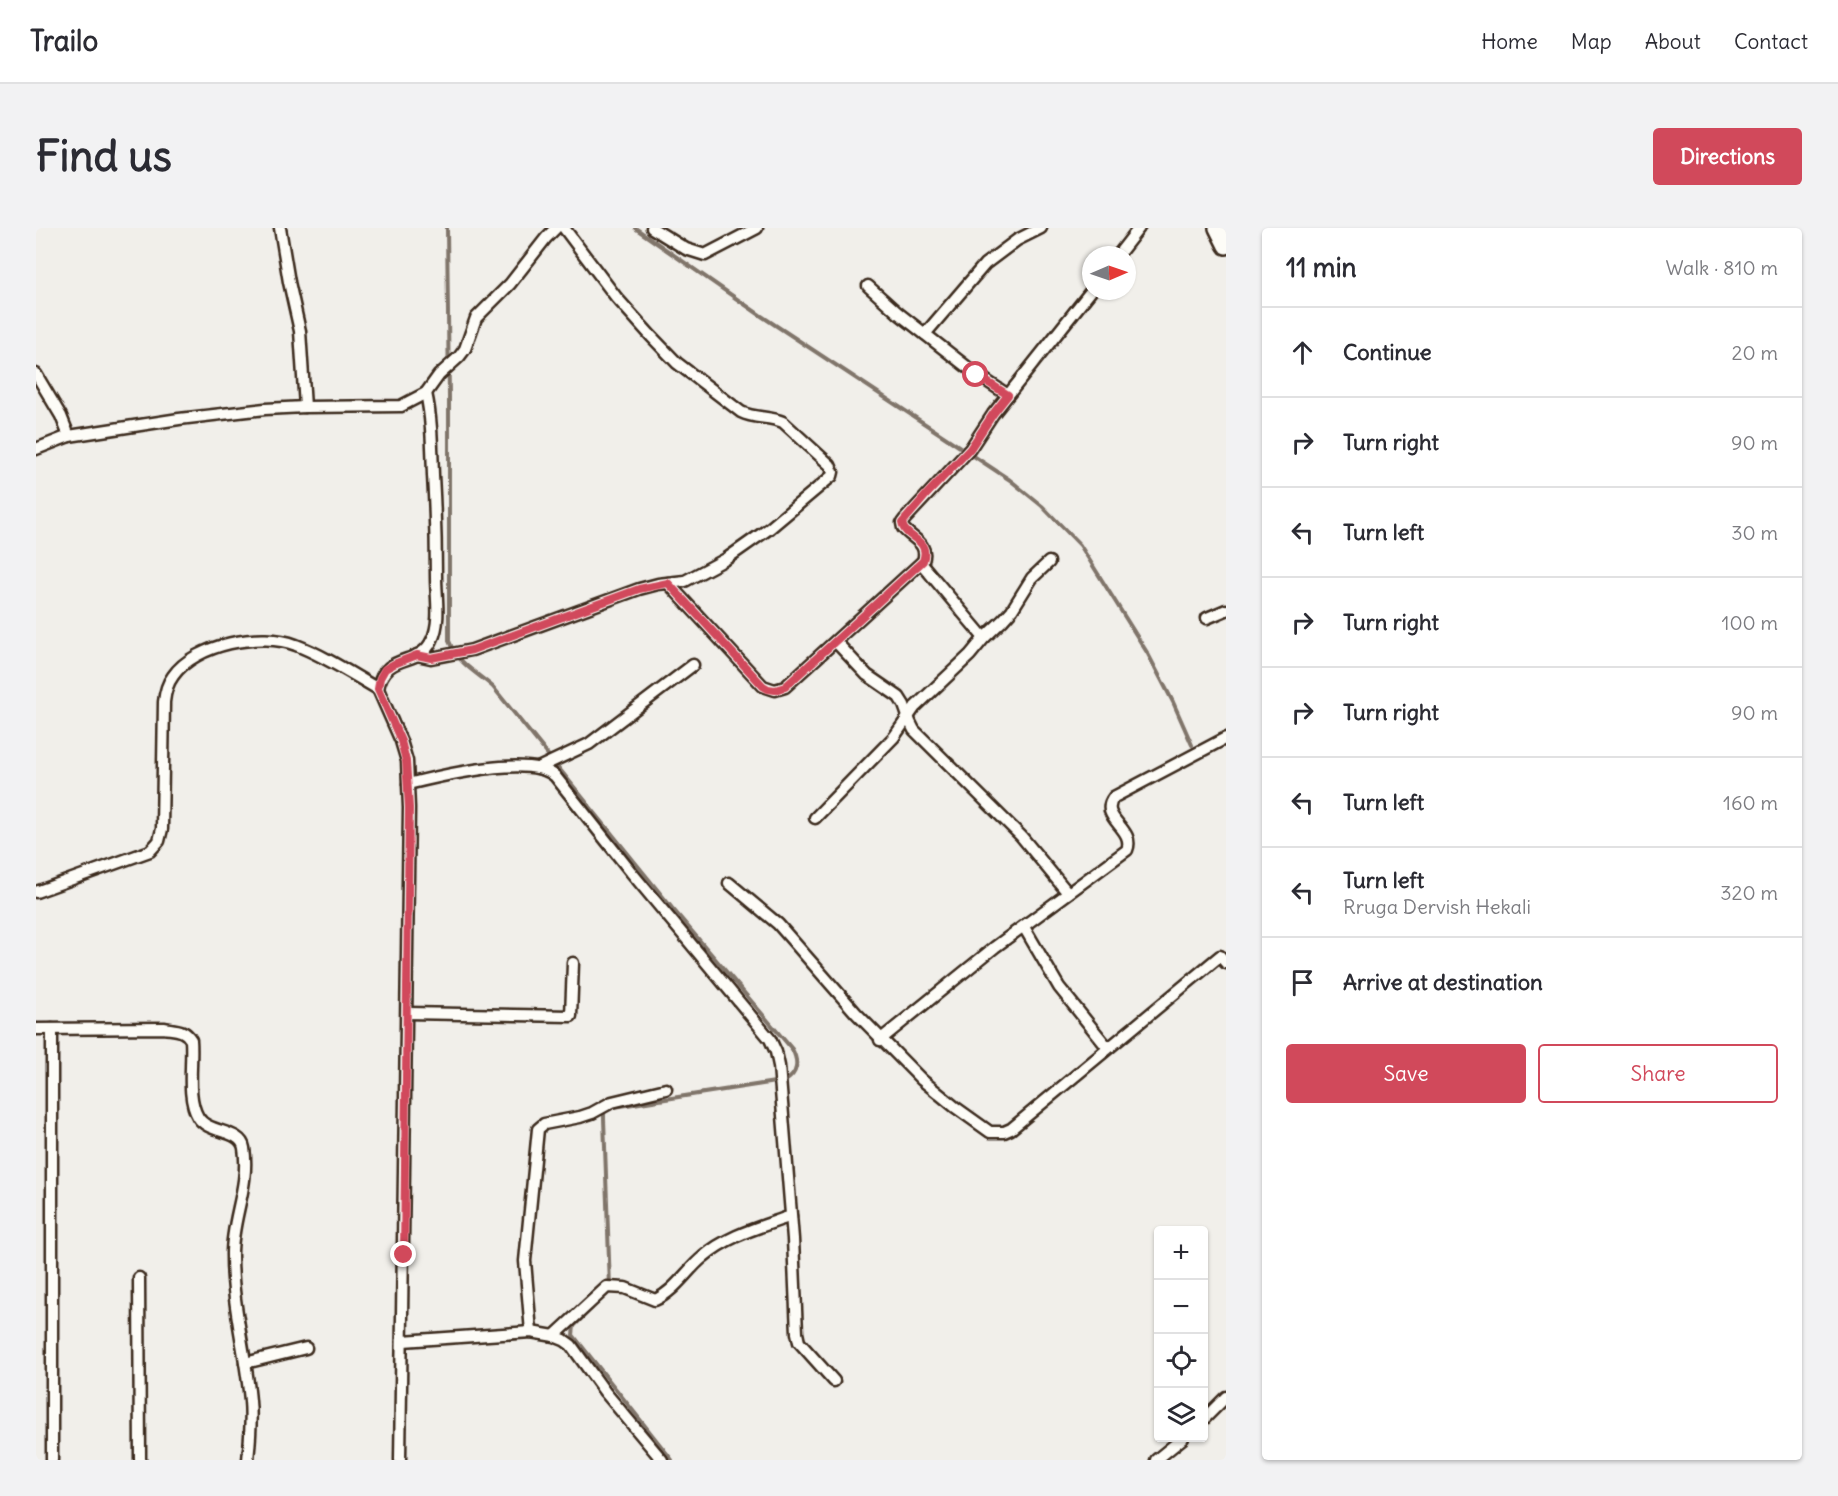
<!DOCTYPE html>
<meta charset="utf-8">
<style>
body{margin:0;font-family:Delius,sans-serif;background:#f2f2f3;color:#2b2b33}
.controls{position:absolute;right:18px;bottom:18px;display:grid;overflow:hidden;border-radius:6px;box-shadow:0 2px 4px #0004}
.controls button{width:54px;height:54px;display:grid;place-items:center;padding:0;border:0;border-bottom:2px solid #e1e1e2;background:#fff;color:#2b2b33;font:30px sans-serif}
.compass{position:absolute;left:1046px;top:18px;width:54px;height:54px;border-radius:50%;background:#fff;box-shadow:0 2px 4px #0004;rotate:88deg}
.stop{position:absolute;width:18px;height:18px;margin:-14px;border:4px solid #d1495b;border-radius:50%;background:#fff}
.stop.end{background:#d1495b;border-color:#fff;box-shadow:0 2px 6px #0008}
.list{margin:0;padding:0;list-style:none}
h2{display:flex;justify-content:space-between;align-items:center;height:78px;margin:0;padding:0 24px;font-size:26px}
h2 small{font-size:20px;font-weight:400;color:#7c7c81}
.list li{display:grid;grid-template-columns:39px 1fr auto;gap:18px;align-items:center;box-sizing:border-box;height:90px;padding:0 24px;border-top:2px solid #e1e1e2}
.list b{display:block;font-size:22px;white-space:nowrap}
.list p{margin:0;font-size:20px;white-space:nowrap;color:#7c7c81}
.list em{font-size:20px;font-style:normal;color:#7c7c81}
.actions{display:flex;gap:12px;padding:18px 24px}
.actions a{flex:1;padding:14px 0;border:2px solid #d1495b;border-radius:6px;text-align:center;font-size:21px;color:#d1495b}
.actions .main{background:#d1495b;color:#fff}
.icon{flex:none;width:33px;height:33px;fill:none;stroke:currentColor;stroke-width:2;stroke-linecap:round;stroke-linejoin:round}
.map{position:relative;flex:none;width:1190px;height:1232px;overflow:hidden;border-radius:6px}
header{display:flex;align-items:center;gap:36px;box-sizing:border-box;height:84px;padding:0 30px;background:#fff;border-bottom:2px solid #e1e1e2}
header strong{font-size:28px}
nav{display:flex;gap:33px;margin-inline-start:auto;font-size:21px}
.intro{display:flex;align-items:center;justify-content:space-between;box-sizing:border-box;height:144px;padding:0 36px}
h1{margin:0;font-size:42px}
.button{padding:15px 27px;border-radius:6px;background:#d1495b;color:#fff;font-size:21px;font-weight:700}
main{display:flex;gap:36px;padding:0 36px}
aside{flex:1;background:#fff;border-radius:6px;box-shadow:0 2px 4px #0004}
.map>svg:first-child{display:block}
</style>
<header>
<strong>Trailo</strong>
<nav><a>Home</a><a>Map</a><a>About</a><a>Contact</a></nav>
</header>
<div class="intro"><h1>Find us</h1><a class="button">Directions</a></div>
<main>
<div class="map">
<svg width="1190" height="1232" viewBox="0 0 1190 1232">
<rect width="100%" height="100%" fill="#f1efea"/>
<filter id="ink" filterUnits="userSpaceOnUse"><feTurbulence type="fractalNoise" baseFrequency=".0167" numOctaves="2"/><feDisplacementMap in="SourceGraphic" scale="12" xChannelSelector="R" yChannelSelector="G"/><feConvolveMatrix kernelMatrix="1 2 1 2 8 2 1 2 1" color-interpolation-filters="sRGB"/></filter>
<g filter="url(#ink)">
<g fill="none" stroke-linecap="round" stroke-linejoin="round">
<g stroke="#80746b" stroke-width="4">
<path d="M 411,0 L 413,169 L 413,413 C 422,436 440,444 457,459 L 636,680 L 756,821 C 763,834 762,846 749,853"/>
<path d="M 599,0 L 724,87 L 974,252 L 1006,278 L 1044,317 L 1112,426 L 1137,474 L 1156,517"/>
<path d="M 578,879 L 739,854"/>
<path d="M 571,881 L 568,885 L 568,891 L 574,1059"/>
<path d="M 556,1080 L 538,1098 L 537,1107 L 636,1232"/>
</g>
<g stroke="#3b2a1e" stroke-width="15">
<g id="minor">
<path d="M 244,0 L 253,54 L 264,103 L 269,179"/>
<path d="M 616,0 L 650,21 L 669,27 L 721,0"/>
<path d="M 1082,27 L 1103,0"/>
<path d="M 832,58 L 862,85 L 940,146 L 972,167"/>
<path d="M 889,106 L 949,36 L 981,12 L 1005,0"/>
<path d="M 0,146 L 25,188 L 33,208"/>
<path d="M 0,221 L 33,208 L 143,191 L 229,181 L 269,179 L 365,178 L 390,165 L 403,147 L 423,129 L 429,121 L 440,90 L 474,56 L 510,10 L 520,0"/>
<path d="M 885,335 L 948,410"/>
<path d="M 632,355 L 727,458 L 739,462 L 749,459 L 887,333 C 893,315 876,311 867,300 L 866,295 L 869,291 L 934,221 L 957,186 L 1055,63"/>
<path d="M 1171,390 L 1190,382"/>
<path d="M 800,414 L 831,447 L 863,469 L 868,477 L 874,494 L 878,502 L 985,608 L 1032,665"/>
<path d="M 381,427 L 395,430 L 436,422 L 603,361 L 622,356 L 649,353 L 690,331 L 734,300 L 796,248 L 797,244 L 794,237 L 747,194 C 733,188 719,191 705,184 L 641,135 L 615,108 L 580,69 L 528,0"/>
<path d="M 342,461 L 365,513 L 371,533 L 373,580 L 364,1232"/>
<path d="M 342,461 C 349,422 384,440 396,412 C 405,394 400,369 400,349 C 400,315 399,281 397,247 C 396,220 396,192 390,165"/>
<path d="M 502,540 L 553,516 L 657,437"/>
<path d="M 372,556 C 404,548 494,526 519,548 L 595,644 L 734,811 L 740,824 L 743,838 L 757,1011 L 761,1105 L 763,1114 L 798,1153"/>
<path d="M 779,590 L 858,509 L 879,479 L 934,427 L 948,410 L 967,392 L 976,382 L 996,350 L 1013,334"/>
<path d="M 693,655 L 742,696 L 820,785 L 886,852 L 919,879 L 954,904 L 968,904 L 975,901 L 1184,728 L 1190,735"/>
<path d="M 0,664 L 114,623 L 123,613 L 126,601 L 128,474 C 129,464 131,456 137,448 C 159,416 226,403 260,417 C 289,428 316,446 342,461"/>
<path d="M 988,699 L 1023,759 L 1072,820"/>
<path d="M 371,785 L 535,788 L 537,735"/>
<path d="M 0,801 L 128,800 C 139,802 149,801 155,812 C 157,835 150,869 162,889 C 172,906 205,901 208,920 C 214,958 195,992 196,1028 C 196,1077 210,1125 214,1173 C 216,1193 214,1212 212,1232"/>
<path d="M 16,801 L 16,1232"/>
<path d="M 844,812 L 959,719 L 1091,622 C 1100,600 1061,590 1078,569 L 1190,510"/>
<path d="M 103,1050 L 104,1232"/>
<path d="M 495,1104 L 489,1033 L 502,901 L 508,896 L 544,889 L 556,885 L 576,874 L 630,861"/>
<path d="M 518,1108 L 571,1059 L 589,1060 L 619,1072 C 639,1063 651,1042 667,1029 C 692,1007 725,999 755,988"/>
<path d="M 367,1113 L 495,1104 L 518,1108 L 528,1112 L 535,1117 L 569,1164 L 626,1232"/>
<path d="M 209,1135 L 270,1120"/>
<path d="M 1168,1191 L 1190,1169"/>
<path d="M 1120,1232 L 1147,1210"/>
</g>
</g>
<g stroke="#3b2a1e" stroke-width="20">
<path id="secondary" d="M 1181,0 L 1190,18"/>
</g>
<use href="#minor" stroke="#fdfcf7" stroke-width="10"/>
<use href="#secondary" stroke="#fdfcf7" stroke-width="15"/>
</g>
</g>
<g fill="none" stroke-linecap="round" stroke-linejoin="round" filter="url(#ink)">
<path stroke="#d1495b" stroke-width="8" d="M 368,1027 L 373,580 L 370,533 L 365,513 L 342,461 L 344,450 L 349,441 L 358,436 L 381,427 L 395,430 L 436,422 L 603,361 L 632,355 L 727,458 L 732,461 L 739,462 L 749,459 L 887,333 C 895,310 869,312 866,295 L 891,266 L 934,221 L 957,186 L 972,167 L 940,147"/>
</g>
</svg>
<div class="controls">
<button>+</button>
<button>−</button>
<button><svg class="icon" aria-label="locate" viewBox="0 0 24 24"><circle cx="12" cy="12" r="6"/><path d="M12 2v4M12 18v4M2 12h4M18 12h4"/></svg></button>
<button><svg class="icon" aria-label="layers" viewBox="0 0 24 24"><path d="M12 4l9 5-9 5-9-5zM3 14l9 5 9-5"/></svg></button>
</div>
<svg class="compass" viewBox="-18 -18 36 36"><path d="M0-13l5 13h-10z" fill="#e53935"/><path d="M0 13l5-13h-10z" fill="#7c7c81"/></svg>
<div class="stop" style="left:940px;top:147px"></div>
<div class="stop end" style="left:368px;top:1027px"></div>
</div>
<aside>
<h2>11 min<small>Walk · 810 m</small></h2>
<ul class="list">
<li><svg class="icon" aria-label="ahead" viewBox="0 0 24 24"><path d="M12 20V5M6 11l6-6 6 6"/></svg><div><b>Continue</b></div><em>20 m</em></li>
<li><svg class="icon" aria-label="right" viewBox="0 0 24 24"><path d="M7 20v-9h11M14 6l5 5-5 5"/></svg><div><b>Turn right</b></div><em>90 m</em></li>
<li><svg class="icon" aria-label="left" viewBox="0 0 24 24"><path d="M17 20v-9H6M10 6l-5 5 5 5"/></svg><div><b>Turn left</b></div><em>30 m</em></li>
<li><svg class="icon" aria-label="right" viewBox="0 0 24 24"><path d="M7 20v-9h11M14 6l5 5-5 5"/></svg><div><b>Turn right</b></div><em>100 m</em></li>
<li><svg class="icon" aria-label="right" viewBox="0 0 24 24"><path d="M7 20v-9h11M14 6l5 5-5 5"/></svg><div><b>Turn right</b></div><em>90 m</em></li>
<li><svg class="icon" aria-label="left" viewBox="0 0 24 24"><path d="M17 20v-9H6M10 6l-5 5 5 5"/></svg><div><b>Turn left</b></div><em>160 m</em></li>
<li><svg class="icon" aria-label="left" viewBox="0 0 24 24"><path d="M17 20v-9H6M10 6l-5 5 5 5"/></svg><div><b>Turn left</b><p>Rruga Dervish Hekali</p></div><em>320 m</em></li>
<li><svg class="icon" aria-label="arrive" viewBox="0 0 24 24"><path d="M6 21V4h12l-3 4 3 4H6"/></svg><div><b>Arrive at destination</b></div></li>
</ul>
<div class="actions"><a class="main">Save</a><a>Share</a></div>
</aside>
</main>
